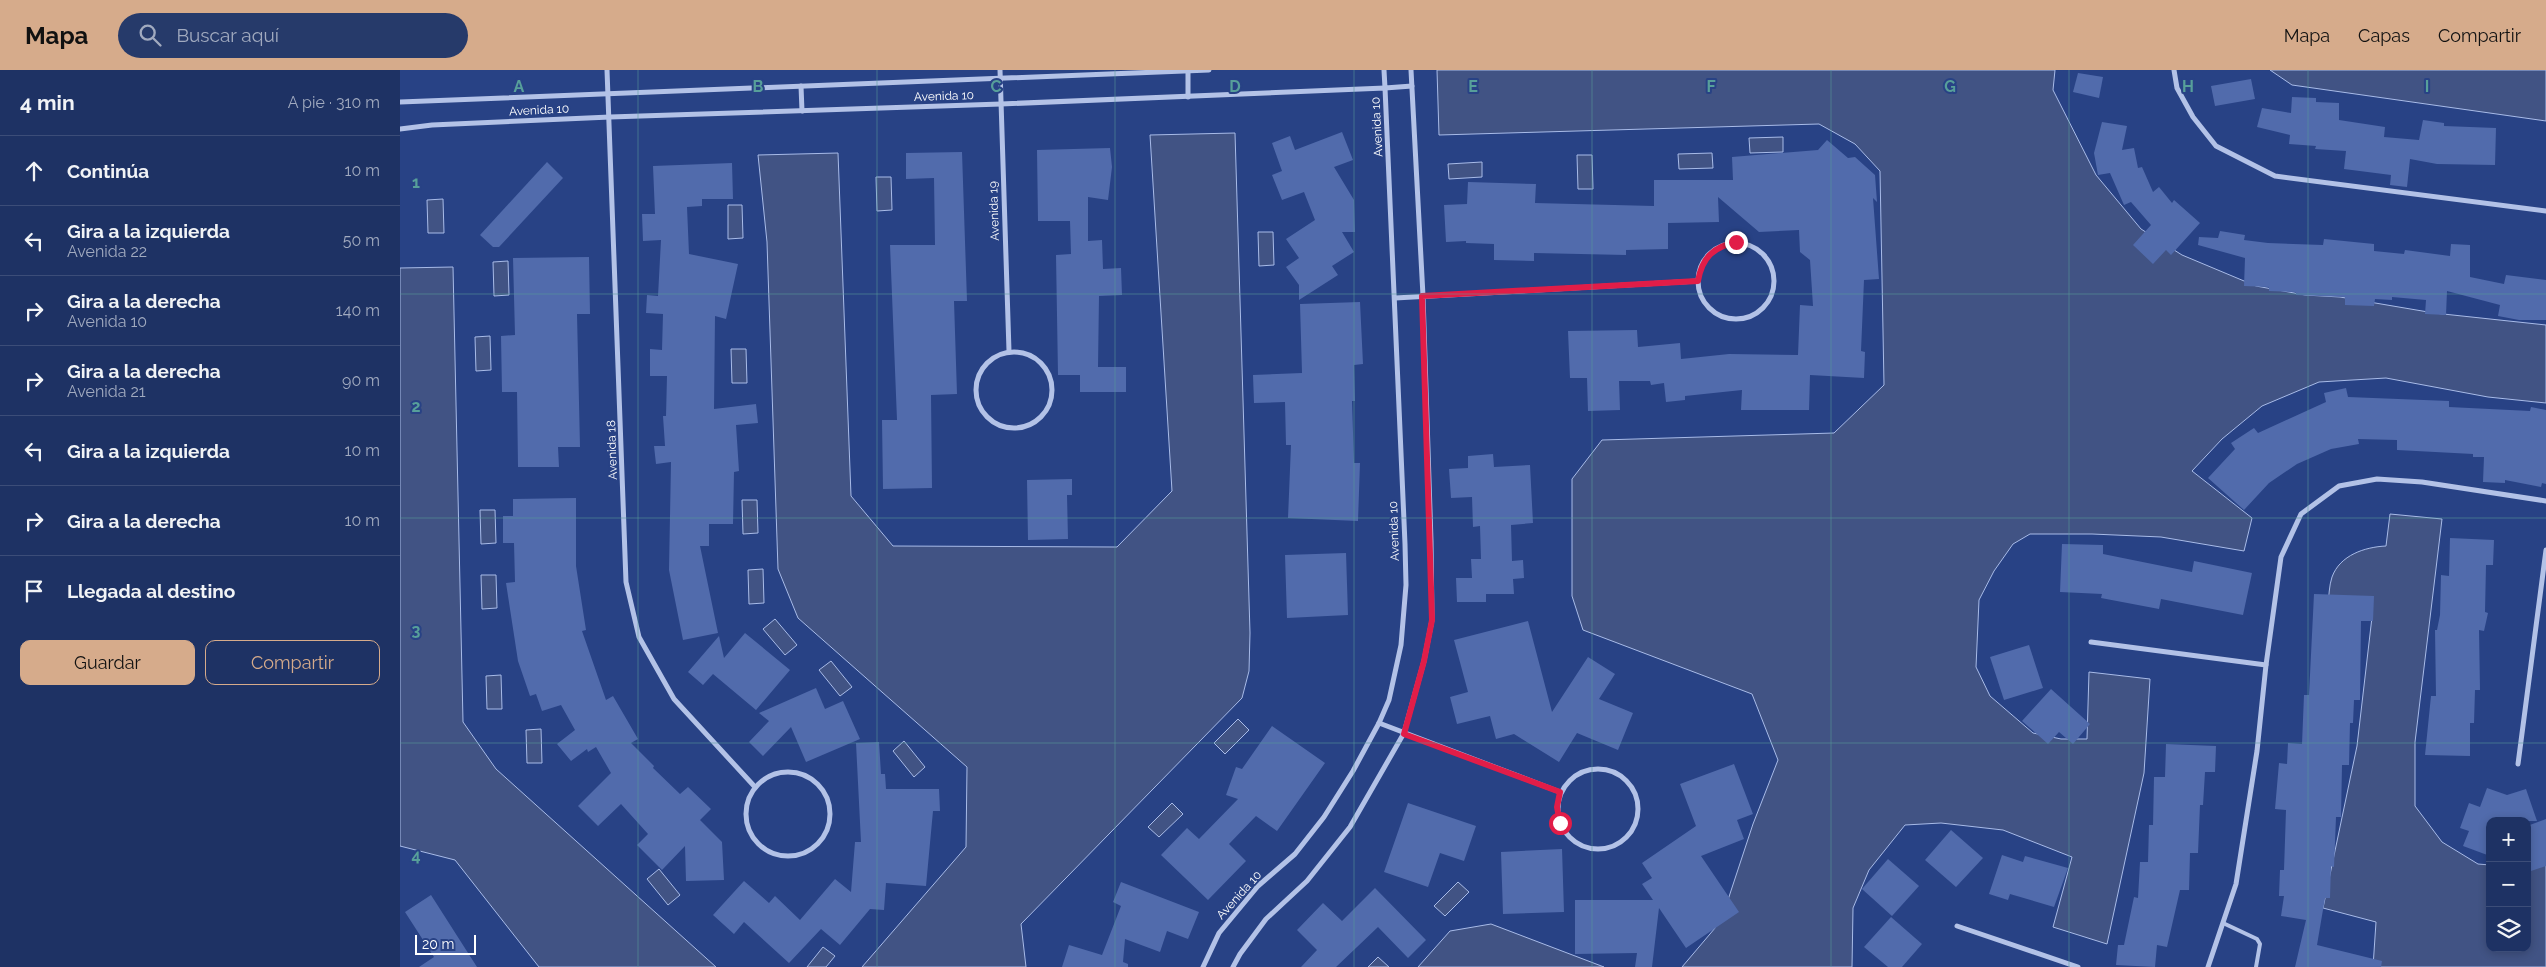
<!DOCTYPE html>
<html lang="es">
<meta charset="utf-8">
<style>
body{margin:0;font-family:Raleway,sans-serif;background:#263a6a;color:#f1f3f6}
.controls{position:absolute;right:15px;bottom:15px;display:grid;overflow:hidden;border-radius:10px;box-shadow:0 2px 8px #0003}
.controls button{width:45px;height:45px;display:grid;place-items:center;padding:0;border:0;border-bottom:1px solid #3c4d78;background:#1e3264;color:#f1f3f6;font:25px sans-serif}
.scale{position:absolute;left:15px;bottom:12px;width:61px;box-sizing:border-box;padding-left:5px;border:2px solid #fff;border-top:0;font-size:14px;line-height:18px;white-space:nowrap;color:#fff;-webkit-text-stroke:4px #284285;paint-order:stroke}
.stop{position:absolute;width:15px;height:15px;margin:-11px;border:4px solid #e11d48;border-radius:50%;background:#fff}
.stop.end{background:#e11d48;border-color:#fff;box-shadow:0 1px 5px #0008}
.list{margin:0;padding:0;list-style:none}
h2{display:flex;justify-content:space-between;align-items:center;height:65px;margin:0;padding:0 20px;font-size:21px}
h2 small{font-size:16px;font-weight:400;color:#a1aabf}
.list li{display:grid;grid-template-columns:32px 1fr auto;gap:15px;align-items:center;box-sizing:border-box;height:70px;padding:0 20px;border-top:1px solid #3c4d78}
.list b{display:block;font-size:19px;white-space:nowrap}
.list p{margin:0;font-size:16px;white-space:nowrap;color:#a1aabf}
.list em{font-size:16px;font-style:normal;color:#a1aabf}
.actions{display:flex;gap:10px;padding:15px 20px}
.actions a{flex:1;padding:11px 0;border:1px solid #d6ab8b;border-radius:10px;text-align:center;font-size:18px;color:#d6ab8b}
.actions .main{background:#d6ab8b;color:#111}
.icon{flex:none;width:28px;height:28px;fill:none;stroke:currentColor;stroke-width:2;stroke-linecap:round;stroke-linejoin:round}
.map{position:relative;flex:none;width:2146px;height:897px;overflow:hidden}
header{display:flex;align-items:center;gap:30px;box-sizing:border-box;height:70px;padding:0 25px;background:#d6ab8b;color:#111}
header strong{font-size:24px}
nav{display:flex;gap:28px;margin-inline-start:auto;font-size:18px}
.search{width:350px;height:45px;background:#263a6a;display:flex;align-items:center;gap:12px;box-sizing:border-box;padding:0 18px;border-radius:28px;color:#a1aabf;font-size:19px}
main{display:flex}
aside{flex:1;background:#1e3264}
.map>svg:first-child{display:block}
</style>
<header>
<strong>Mapa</strong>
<div class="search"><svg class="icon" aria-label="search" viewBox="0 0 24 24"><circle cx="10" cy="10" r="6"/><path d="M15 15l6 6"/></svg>Buscar aquí</div>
<nav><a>Mapa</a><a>Capas</a><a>Compartir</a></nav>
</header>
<main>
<aside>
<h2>4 min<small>A pie · 310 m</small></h2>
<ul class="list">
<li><svg class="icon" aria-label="ahead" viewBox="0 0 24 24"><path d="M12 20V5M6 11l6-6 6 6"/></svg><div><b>Continúa</b></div><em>10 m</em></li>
<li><svg class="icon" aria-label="left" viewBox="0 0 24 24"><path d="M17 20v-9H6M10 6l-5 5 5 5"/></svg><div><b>Gira a la izquierda</b><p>Avenida 22</p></div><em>50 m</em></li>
<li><svg class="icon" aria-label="right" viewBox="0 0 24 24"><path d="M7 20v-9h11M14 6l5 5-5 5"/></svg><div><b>Gira a la derecha</b><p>Avenida 10</p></div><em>140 m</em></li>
<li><svg class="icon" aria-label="right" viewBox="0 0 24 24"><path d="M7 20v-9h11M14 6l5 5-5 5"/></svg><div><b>Gira a la derecha</b><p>Avenida 21</p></div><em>90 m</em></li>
<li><svg class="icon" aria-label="left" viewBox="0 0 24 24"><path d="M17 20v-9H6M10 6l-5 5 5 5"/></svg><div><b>Gira a la izquierda</b></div><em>10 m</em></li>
<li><svg class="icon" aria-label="right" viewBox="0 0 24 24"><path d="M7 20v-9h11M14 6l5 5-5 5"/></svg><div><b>Gira a la derecha</b></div><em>10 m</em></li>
<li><svg class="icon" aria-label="arrive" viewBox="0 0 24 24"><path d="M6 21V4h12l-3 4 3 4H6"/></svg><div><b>Llegada al destino</b></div></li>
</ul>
<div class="actions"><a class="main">Guardar</a><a>Compartir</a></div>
</aside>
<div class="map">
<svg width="2146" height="897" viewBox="0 0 2146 897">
<rect width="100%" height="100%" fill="#284285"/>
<g fill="#415384" stroke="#a8bbe8">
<path d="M 1037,0 L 1655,0 L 1653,20 L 1696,105 L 1741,159 L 1782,185 L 1856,216 L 1905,225 L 1940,227 L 2034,243 L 2146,255 L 2146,333 L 2088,327 L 1986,308 L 1919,312 L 1862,336 L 1822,369 L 1792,401 L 1852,448 L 1844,481 L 1761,467 L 1692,464 L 1630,464 L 1613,474 L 1594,501 L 1579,530 L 1576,597 L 1590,626 L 1633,663 L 1661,669 L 1687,669 L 1689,602 L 1750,609 L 1744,703 L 1707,874 L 1653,857 L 1672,787 L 1603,760 L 1541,753 L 1505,755 L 1469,800 L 1453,838 L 1452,897 L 1282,897 L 1321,851 L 1353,754 L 1378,690 L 1352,624 L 1183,560 L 1172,526 L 1172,409 L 1202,370 L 1434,363 L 1484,315 L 1480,101 L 1455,74 L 1419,54 L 1039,65 Z"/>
<path d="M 1870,0 L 2146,0 L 2146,51 L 1892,15 Z"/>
<path d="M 835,63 L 850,563 L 849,601 L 842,628 L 621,854 L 626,897 L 462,897 L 566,777 L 567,697 L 398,548 L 378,499 L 367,172 L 358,85 L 438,83 L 451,426 L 493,476 L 717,477 L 772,421 L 750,65 Z"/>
<path d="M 1383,67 L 1383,82 L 1350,83 L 1349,68 Z"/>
<path d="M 1312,83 L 1313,98 L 1279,99 L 1278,84 Z"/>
<path d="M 1177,85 L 1192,85 L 1193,119 L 1178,119 Z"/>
<path d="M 1082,92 L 1082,107 L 1049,109 L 1048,94 Z"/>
<path d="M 476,107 L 491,107 L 492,140 L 477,141 Z"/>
<path d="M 43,129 L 44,163 L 28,163 L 27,130 Z"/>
<path d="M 328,135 L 342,135 L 343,168 L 328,169 Z"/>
<path d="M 858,162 L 873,162 L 874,195 L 859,196 Z"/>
<path d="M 108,191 L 109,225 L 94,226 L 93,192 Z"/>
<path d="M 53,197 L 63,652 L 96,699 L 316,897 L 139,897 L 55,790 L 0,776 L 0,198 Z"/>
<path d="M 90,266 L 91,300 L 76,301 L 75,267 Z"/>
<path d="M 331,279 L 346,279 L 347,313 L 332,313 Z"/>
<path d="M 342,430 L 357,430 L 358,463 L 343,464 Z"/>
<path d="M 80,440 L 95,440 L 96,473 L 81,474 Z"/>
<path d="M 1990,444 L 2042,449 L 2015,672 L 2015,736 L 2042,772 L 2078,794 L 2090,795 L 2090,878 L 2127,878 L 2127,796 L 2146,792 L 2146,897 L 1973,897 L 1976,852 L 1923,838 L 1957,676 L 1972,547 L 1928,535 C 1929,526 1929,516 1932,507 C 1940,485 1965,477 1986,476 Z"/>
<path d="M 363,499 L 364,533 L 349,534 L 348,500 Z"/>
<path d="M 81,505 L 96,505 L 97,538 L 82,539 Z"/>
<path d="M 375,549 L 397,575 L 385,585 L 363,559 Z"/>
<path d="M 431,591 L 452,617 L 440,626 L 419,600 Z"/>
<path d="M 101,605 L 102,639 L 87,639 L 86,606 Z"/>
<path d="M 838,649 L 849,660 L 825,684 L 814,673 Z"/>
<path d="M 141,659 L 142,693 L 127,693 L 126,660 Z"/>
<path d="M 504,671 L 525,697 L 514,707 L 493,681 Z"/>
<path d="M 772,733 L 783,744 L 759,767 L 748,757 Z"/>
<path d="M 259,799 L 280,825 L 268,835 L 247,809 Z"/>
<path d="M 1058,812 L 1069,822 L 1045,846 L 1034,836 Z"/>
<path d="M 1091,854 L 1204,897 L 1018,897 L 1050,861 Z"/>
<path d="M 423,877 L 435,886 L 426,897 L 407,897 Z"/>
<path d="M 978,887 L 989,897 L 968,897 Z"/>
</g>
<g fill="#516bac">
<path d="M 1678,3 L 1703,7 L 1699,28 L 1673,22 Z"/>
<path d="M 1851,9 L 1855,29 L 1815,36 L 1811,16 Z"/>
<path d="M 1892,27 L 1916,28 L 1916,32 L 1939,33 L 1939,50 L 1985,57 L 1984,67 L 2019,70 L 2023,50 L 2044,53 L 2044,56 L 2096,58 L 2095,95 L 2037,94 L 2010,89 L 2007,117 L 1990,115 L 1991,105 L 1944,99 L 1946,81 L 1915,79 L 1916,76 L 1889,74 L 1890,65 L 1857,57 L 1862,38 L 1891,43 Z"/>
<path d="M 1702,52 L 1727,56 L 1722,80 L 1734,78 L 1738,98 L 1742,97 L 1753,122 L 1759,117 L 1772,133 L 1774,130 L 1800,153 L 1771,185 L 1766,180 L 1753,194 L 1733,175 L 1751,155 L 1731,132 L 1724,135 L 1710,103 L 1698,105 L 1694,83 Z"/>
<path d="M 942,62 L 953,90 L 934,97 L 954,130 L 955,162 L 942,162 L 954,182 L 932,196 L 938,205 L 899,230 L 899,215 L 886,197 L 899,188 L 886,169 L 915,150 L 904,122 L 882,130 L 872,105 L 882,101 L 872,73 L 890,66 L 895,80 Z"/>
<path d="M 1427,70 L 1448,88 L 1455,87 L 1475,105 L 1477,132 L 1473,128 L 1479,209 L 1464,210 L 1461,281 L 1465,282 L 1464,308 L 1410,305 L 1409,340 L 1341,340 L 1342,320 L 1285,326 L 1285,330 L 1266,332 L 1264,313 L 1251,315 L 1250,311 L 1219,311 L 1220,340 L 1188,341 L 1187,308 L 1170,308 L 1168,261 L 1237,260 L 1238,277 L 1280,273 L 1281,289 L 1329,284 L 1398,285 L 1400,235 L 1413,236 L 1410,190 L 1400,182 L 1399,160 L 1359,162 L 1318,127 L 1319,152 L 1268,153 L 1268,179 L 1226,180 L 1226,185 L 1134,183 L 1134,191 L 1094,190 L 1094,174 L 1066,173 L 1066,171 L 1046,172 L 1044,135 L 1067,134 L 1068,112 L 1136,114 L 1135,133 L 1254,136 L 1254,110 L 1333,110 L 1332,87 L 1418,80 Z"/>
<path d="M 710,78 L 712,97 L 708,130 L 688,127 L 688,171 L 702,170 L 703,199 L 721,198 L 722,225 L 699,226 L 698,297 L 726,297 L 726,322 L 680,322 L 680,305 L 658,305 L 656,185 L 671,184 L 670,151 L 638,151 L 637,80 Z"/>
<path d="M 562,82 L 567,231 L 554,231 L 557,324 L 531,325 L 532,418 L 483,419 L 482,350 L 497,350 L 490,175 L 535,175 L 534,108 L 506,109 L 506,83 Z"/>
<path d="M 147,92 L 163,108 L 99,177 L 93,177 L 80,165 Z"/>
<path d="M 332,93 L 333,129 L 302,129 L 302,136 L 287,137 L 289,184 L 338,194 L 326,249 L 315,246 L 314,339 L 356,334 L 358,353 L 336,355 L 339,401 L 334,402 L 333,454 L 309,454 L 309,476 L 300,476 L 318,563 L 283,570 L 269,500 L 271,392 L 256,394 L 254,376 L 265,376 L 263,346 L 266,346 L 267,306 L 250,306 L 250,279 L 262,280 L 263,244 L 246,243 L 247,225 L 258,226 L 261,170 L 243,171 L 242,144 L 255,144 L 253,96 Z"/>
<path d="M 1820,161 L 1845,165 L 1844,170 L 1868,173 L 1923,175 L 1924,169 L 1974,174 L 1974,181 L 2004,184 L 2005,180 L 2050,186 L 2051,174 L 2070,175 L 2070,207 L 2104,214 L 2106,205 L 2146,210 L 2146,250 L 2119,250 L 2098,246 L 2100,235 L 2047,221 L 2046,245 L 2025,244 L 2026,230 L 1992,227 L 1992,230 L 1975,229 L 1974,236 L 1945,235 L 1945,227 L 1896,225 L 1896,222 L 1869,221 L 1869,217 L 1844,216 L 1845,188 L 1798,175 L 1799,167 L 1818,168 Z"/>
<path d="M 189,187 L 190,244 L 177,244 L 180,377 L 158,377 L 159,397 L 118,397 L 117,322 L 102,322 L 101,266 L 115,265 L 113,188 Z"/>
<path d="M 960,232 L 963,294 L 954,295 L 955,331 L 952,331 L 954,393 L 960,393 L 958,451 L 888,448 L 891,375 L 886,375 L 885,332 L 854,333 L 853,305 L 902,303 L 900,234 Z"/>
<path d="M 1946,318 L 1948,327 L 2049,331 L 2049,337 L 2130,341 L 2131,337 L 2146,340 L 2146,414 L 2142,413 L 2141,417 L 2105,410 L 2105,413 L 2083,412 L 2084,387 L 2073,387 L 2073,384 L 1997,380 L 1997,370 L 1958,369 L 1959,374 L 1931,379 L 1897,394 L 1869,413 L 1844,440 L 1808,408 L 1835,379 L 1831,373 L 1854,358 L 1858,363 L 1926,332 L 1924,323 Z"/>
<path d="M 1093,384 L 1094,397 L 1130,395 L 1133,453 L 1111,455 L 1112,491 L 1123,490 L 1124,508 L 1113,509 L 1114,524 L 1086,524 L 1086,532 L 1057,532 L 1056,508 L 1072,508 L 1071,489 L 1081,489 L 1080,456 L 1073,457 L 1072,427 L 1051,428 L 1049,399 L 1068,398 L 1068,386 Z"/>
<path d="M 672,409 L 672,425 L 667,425 L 668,469 L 628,470 L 627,410 Z"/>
<path d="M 176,428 L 176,496 L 186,560 L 182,561 L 206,630 L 213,626 L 238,669 L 231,673 L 254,696 L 253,698 L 280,724 L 288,717 L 311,739 L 300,750 L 322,772 L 324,810 L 286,811 L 285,776 L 262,800 L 237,775 L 248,764 L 221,734 L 198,756 L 178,736 L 211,703 L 196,677 L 188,682 L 187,679 L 171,691 L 157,674 L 175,660 L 161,635 L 142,641 L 136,624 L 130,626 L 118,591 L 106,513 L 115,512 L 114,473 L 103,473 L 103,446 L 113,446 L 113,429 Z"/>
<path d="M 2050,468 L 2094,470 L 2093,495 L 2086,495 L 2085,542 L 2088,543 L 2084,561 L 2079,560 L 2080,620 L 2075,620 L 2074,653 L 2070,653 L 2070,686 L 2025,685 L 2031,626 L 2036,626 L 2035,560 L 2037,560 L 2040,545 L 2041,505 L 2049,506 Z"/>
<path d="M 1662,474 L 1703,475 L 1703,484 L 1792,502 L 1794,491 L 1852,503 L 1843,545 L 1761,529 L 1759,539 L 1701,528 L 1702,524 L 1660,522 Z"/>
<path d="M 946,483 L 948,545 L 887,548 L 885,485 Z"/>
<path d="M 1914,524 L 1974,526 L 1973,551 L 1961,551 L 1960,630 L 1954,630 L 1953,653 L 1950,653 L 1949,695 L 1942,695 L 1941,747 L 1936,747 L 1934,797 L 1931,796 L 1930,828 L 1925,828 L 1917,875 L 1982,891 L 1981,897 L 1895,897 L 1906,850 L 1881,846 L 1884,826 L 1879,826 L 1880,800 L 1884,800 L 1886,740 L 1875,739 L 1879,693 L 1887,694 L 1888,673 L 1902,674 L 1904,625 L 1909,625 Z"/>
<path d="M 1128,551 L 1152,642 L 1188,587 L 1215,604 L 1199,629 L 1233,643 L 1218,680 L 1177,663 L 1159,692 L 1114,664 L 1096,669 L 1090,646 L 1057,654 L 1050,627 L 1068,622 L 1054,570 Z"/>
<path d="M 345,563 L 390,600 L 356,640 L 313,604 L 303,615 L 288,602 L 319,566 L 324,588 Z"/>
<path d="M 1629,575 L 1643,618 L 1604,630 L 1590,587 Z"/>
<path d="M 416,618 L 425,639 L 443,631 L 460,669 L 406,692 L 391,657 L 363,686 L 349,672 L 369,651 L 359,643 Z"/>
<path d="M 1651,619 L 1690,654 L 1673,674 L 1659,662 L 1648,674 L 1622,651 Z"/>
<path d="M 872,656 L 925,693 L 877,761 L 856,746 L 829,774 L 846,791 L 808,830 L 761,785 L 787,758 L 799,769 L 838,729 L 826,725 L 836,697 L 842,699 Z"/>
<path d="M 479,672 L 481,704 L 485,704 L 486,719 L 539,719 L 540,741 L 533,741 L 526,816 L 486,813 L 484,840 L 470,839 L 440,875 L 421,859 L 389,893 L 344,852 L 334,864 L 313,845 L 344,811 L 369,833 L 375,826 L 400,850 L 435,809 L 451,822 L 455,772 L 461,772 L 456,673 Z"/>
<path d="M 1766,674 L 1816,676 L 1815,702 L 1805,702 L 1803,735 L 1800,735 L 1798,783 L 1790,783 L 1789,820 L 1780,820 L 1767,877 L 1757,875 L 1755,897 L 1716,895 L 1718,875 L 1724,875 L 1734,827 L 1738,828 L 1740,792 L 1748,792 L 1749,755 L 1753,755 L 1754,707 L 1765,707 Z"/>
<path d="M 1334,694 L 1353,744 L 1337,750 L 1344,769 L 1301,786 L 1339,842 L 1286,878 L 1259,838 L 1252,897 L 1235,897 L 1237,883 L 1175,884 L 1175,830 L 1253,830 L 1242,814 L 1252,808 L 1242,793 L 1296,756 L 1280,714 Z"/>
<path d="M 2087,718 L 2107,725 L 2126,719 L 2137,751 L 2090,751 L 2090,786 L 2063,776 L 2069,761 L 2060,758 L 2069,733 L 2080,737 Z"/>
<path d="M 1008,733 L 1076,756 L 1064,791 L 1040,783 L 1028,817 L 984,802 Z"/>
<path d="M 2146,749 L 2146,796 L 2131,801 L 2127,792 L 2127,756 Z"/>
<path d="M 1551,760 L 1583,788 L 1556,817 L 1525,790 Z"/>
<path d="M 1162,779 L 1164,842 L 1103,844 L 1101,782 Z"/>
<path d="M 1602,785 L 1623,792 L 1625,786 L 1668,798 L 1654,837 L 1610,824 L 1608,830 L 1589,824 Z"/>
<path d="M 1488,789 L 1519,816 L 1492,846 L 1462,819 Z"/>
<path d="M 721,812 L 799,842 L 788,869 L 767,861 L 760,882 L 725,869 L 723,892 L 728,894 L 728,897 L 662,897 L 669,875 L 702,885 L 721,836 L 713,832 Z"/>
<path d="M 975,818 L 1026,870 L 1008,888 L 978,857 L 936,897 L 901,897 L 917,880 L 897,860 L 923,833 L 942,851 Z"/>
<path d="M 31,825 L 77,897 L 19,897 L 34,887 L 5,842 Z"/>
<path d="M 1491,847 L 1522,874 L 1502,897 L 1488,897 L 1464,877 Z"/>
</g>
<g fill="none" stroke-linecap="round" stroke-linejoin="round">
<path stroke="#b3c2e7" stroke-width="4" d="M 1823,853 L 1857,869 L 1860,874 L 1856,897"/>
<g stroke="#b3c2e7" stroke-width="5">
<path d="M 207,0 L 226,512 L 239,567 L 274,629 L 355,717"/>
<path d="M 600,0 L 609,281"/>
<path d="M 984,0 L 985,18 L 1012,16"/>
<path d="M 1774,0 L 1777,18 L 1793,47 L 1816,76 L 1875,106 L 2146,141"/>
<path d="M 788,1 L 788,27"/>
<path d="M 401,16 L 402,41"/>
<path d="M 0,32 L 809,0"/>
<path d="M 0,59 L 32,55 L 210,47 L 601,34 L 985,18 L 1005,474 L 1006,515 L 1001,575 L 989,630 L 979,653 L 953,701 L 924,747 L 895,784 L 858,816 L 819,863 L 803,897"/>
<circle cx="1336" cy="211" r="38"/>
<path d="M 995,228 L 1298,211"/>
<circle cx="614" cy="320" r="38"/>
<path d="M 1691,572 L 1866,595"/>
<path d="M 979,653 L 1160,722"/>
<path d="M 2118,694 L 2146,480"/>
<circle cx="1198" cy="739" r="40"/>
<circle cx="388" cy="744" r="42"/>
<path d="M 1557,856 L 1678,897"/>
<path d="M 833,897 L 840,884 L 866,849 L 907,811 L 950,757 L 1004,663 L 1024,591 L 1032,550 L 1031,471 L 1023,226 L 1011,0"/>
<path d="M 1808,897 L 1836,814 L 1857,681 L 1866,595 L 1881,487 L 1901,444 L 1939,416 L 1977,409 L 2022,412 L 2146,431"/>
</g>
</g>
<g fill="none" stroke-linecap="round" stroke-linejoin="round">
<path stroke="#e11d48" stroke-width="6" d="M 1160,753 L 1157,737 L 1160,722 L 1004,664 L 1024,591 L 1032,550 L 1022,226 L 1298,211 C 1302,188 1313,177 1336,172"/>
</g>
<path fill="none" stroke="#579f9a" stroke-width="1" stroke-opacity="0.55" d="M 238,0 L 238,897M 477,0 L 477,897M 715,0 L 715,897M 954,0 L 954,897M 1192,0 L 1192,897M 1431,0 L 1431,897M 1669,0 L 1669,897M 1908,0 L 1908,897M 0,224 L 2146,224M 0,448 L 2146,448M 0,673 L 2146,673"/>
<g text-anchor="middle" stroke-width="4" stroke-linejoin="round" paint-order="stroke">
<g font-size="12" fill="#fff" stroke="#284285">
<text transform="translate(544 26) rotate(-2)" y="4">Avenida 10</text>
<text transform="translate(139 40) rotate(-3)" y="4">Avenida 10</text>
<text transform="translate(977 57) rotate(-93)" y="4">Avenida 10</text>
<text transform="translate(594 141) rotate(-92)" y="4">Avenida 19</text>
<text transform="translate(212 380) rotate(-92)" y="4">Avenida 18</text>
<text transform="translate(994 461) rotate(-92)" y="4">Avenida 10</text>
<text transform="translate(839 825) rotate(-48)" y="4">Avenida 10</text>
</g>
</g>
<g font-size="16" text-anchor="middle" font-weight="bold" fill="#579f9a" stroke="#284285" stroke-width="4" stroke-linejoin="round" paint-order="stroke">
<text x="119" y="22">A</text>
<text x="358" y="22">B</text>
<text x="596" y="22">C</text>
<text x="835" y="22">D</text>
<text x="1073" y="22">E</text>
<text x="1311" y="22">F</text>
<text x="1550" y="22">G</text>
<text x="1788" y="22">H</text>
<text x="2027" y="22">I</text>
<text x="16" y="118">1</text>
<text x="16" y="342">2</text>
<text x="16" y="566">3</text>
<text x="16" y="791">4</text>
</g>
</svg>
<div class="controls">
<button>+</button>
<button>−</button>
<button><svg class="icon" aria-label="layers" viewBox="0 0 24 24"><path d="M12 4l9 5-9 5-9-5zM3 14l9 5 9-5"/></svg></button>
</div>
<div class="scale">20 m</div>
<div class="stop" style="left:1160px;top:753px"></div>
<div class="stop end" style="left:1336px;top:172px"></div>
</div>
</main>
